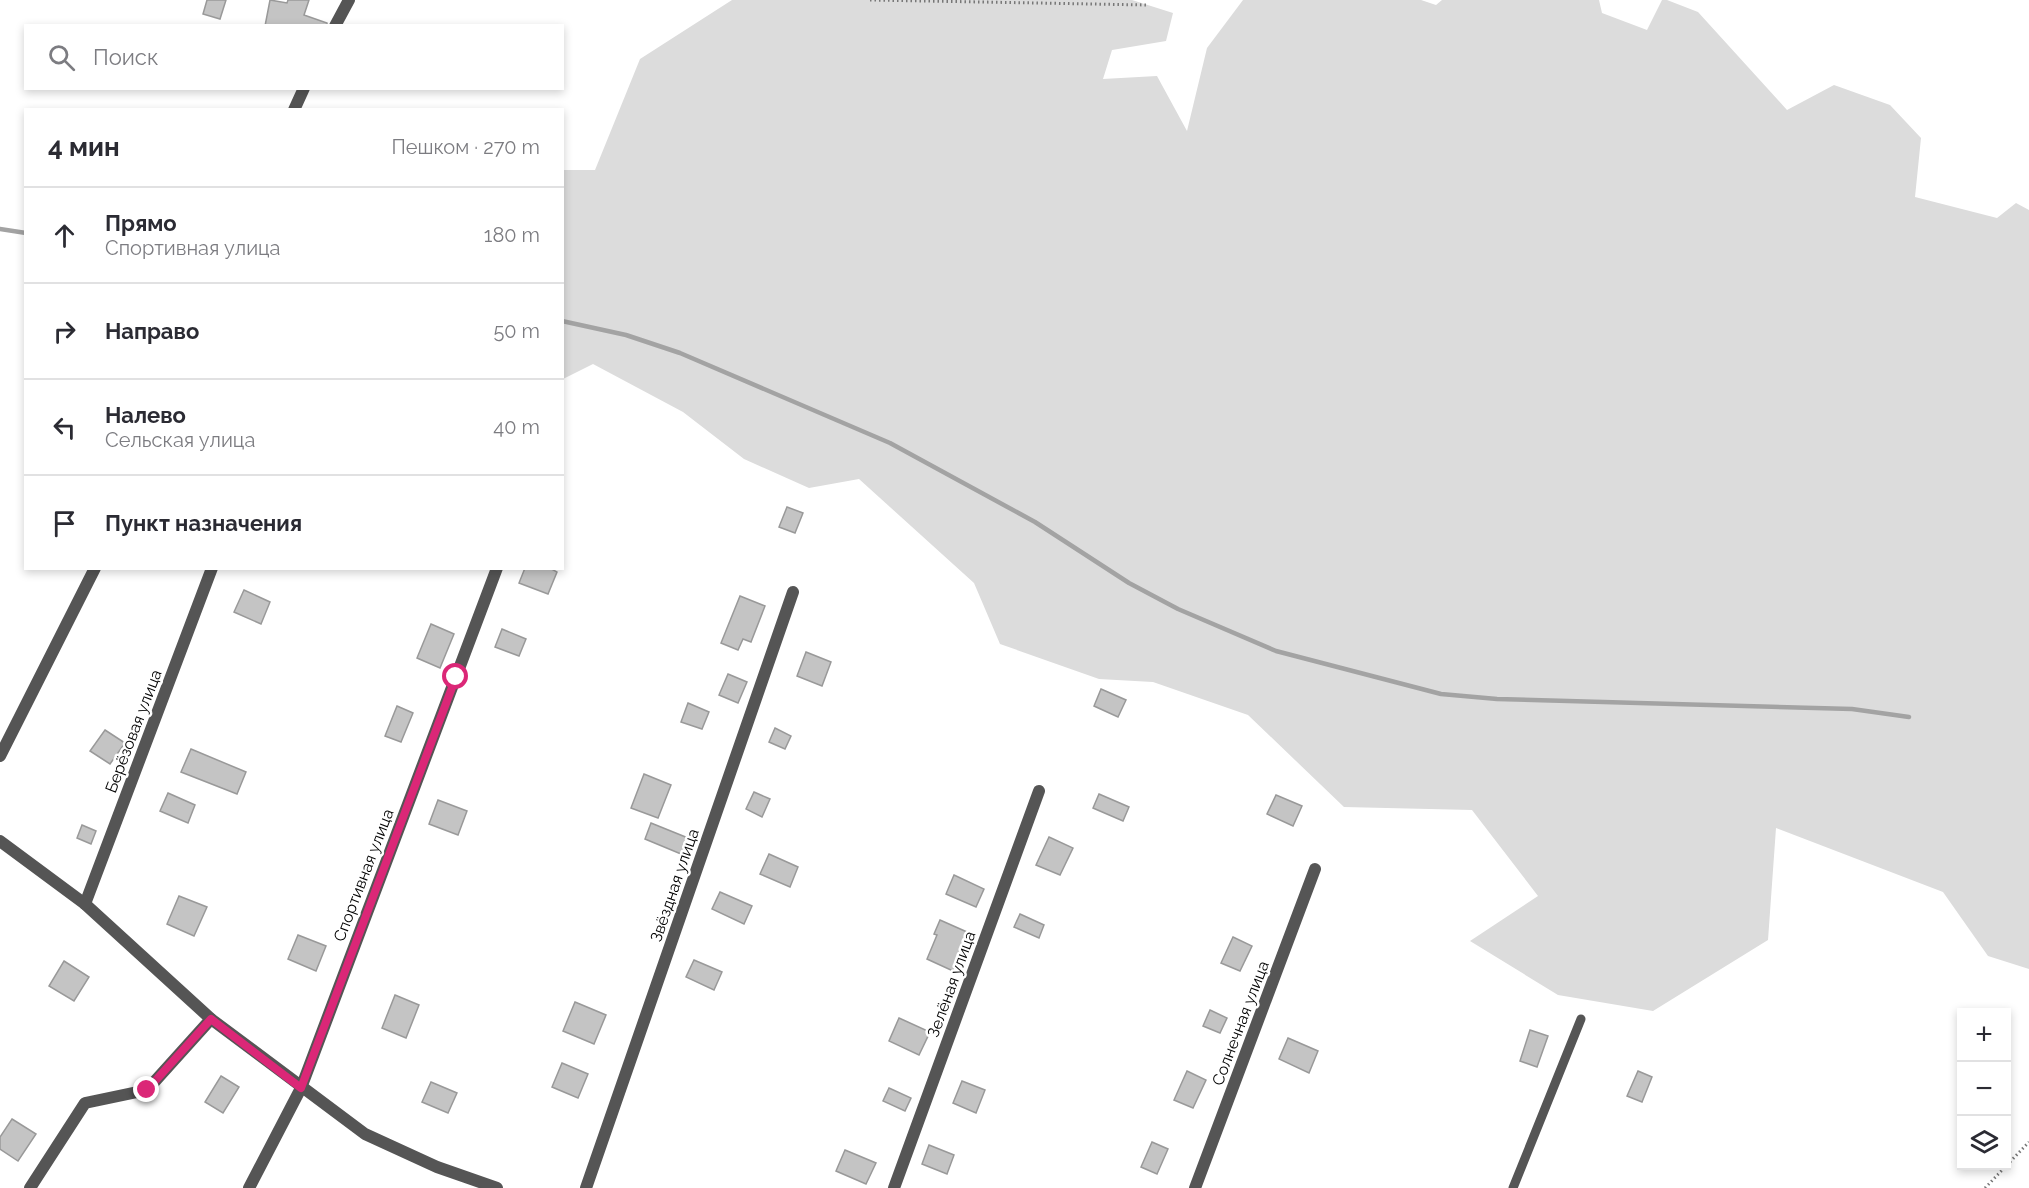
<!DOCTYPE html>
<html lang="ru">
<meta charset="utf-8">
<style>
body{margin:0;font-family:Raleway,sans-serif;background:#f2f2f3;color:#2b2b33}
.controls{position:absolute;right:18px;bottom:18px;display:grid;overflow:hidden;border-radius:0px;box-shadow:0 3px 9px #0003}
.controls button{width:54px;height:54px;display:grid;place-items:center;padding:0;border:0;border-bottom:2px solid #e1e1e2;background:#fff;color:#2b2b33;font:30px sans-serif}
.stop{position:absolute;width:18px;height:18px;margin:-14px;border:4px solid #db2777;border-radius:50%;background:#fff}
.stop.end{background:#db2777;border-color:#fff;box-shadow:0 2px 6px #0008}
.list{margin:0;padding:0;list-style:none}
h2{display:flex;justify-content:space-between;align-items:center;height:78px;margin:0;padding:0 24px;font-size:26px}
h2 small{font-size:20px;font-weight:400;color:#7c7c81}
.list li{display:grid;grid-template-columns:39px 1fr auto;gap:18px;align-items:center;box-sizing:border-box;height:96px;padding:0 24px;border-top:2px solid #e1e1e2}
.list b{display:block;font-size:22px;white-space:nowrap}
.list p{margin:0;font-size:20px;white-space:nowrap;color:#7c7c81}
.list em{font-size:20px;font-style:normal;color:#7c7c81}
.icon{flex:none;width:33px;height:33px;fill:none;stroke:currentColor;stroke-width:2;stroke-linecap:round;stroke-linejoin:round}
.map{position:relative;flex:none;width:2029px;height:1188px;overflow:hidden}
.search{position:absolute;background:#fff;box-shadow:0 3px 9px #0003;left:24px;top:24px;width:540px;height:66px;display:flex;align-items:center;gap:15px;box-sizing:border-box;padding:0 21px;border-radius:0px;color:#7c7c81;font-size:22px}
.panel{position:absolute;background:#fff;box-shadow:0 3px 9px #0003;left:24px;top:108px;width:540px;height:462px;border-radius:0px}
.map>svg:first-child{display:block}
</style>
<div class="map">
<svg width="2029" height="1188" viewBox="0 0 2029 1188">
<rect width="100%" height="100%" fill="#fff"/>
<path fill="#dcdcdc" d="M 732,0 L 1132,0 L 1173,13 L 1166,41 L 1112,50 L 1103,79 L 1157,76 L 1187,131 L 1207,48 L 1243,0 L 1421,0 L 1436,5 L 1442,0 L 1599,0 L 1602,13 L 1647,30 L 1662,0 L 1667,0 L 1698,12 L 1787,110 L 1834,85 L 1890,105 L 1921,138 L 1915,197 L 1997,218 L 2016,203 L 2029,210 L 2029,969 L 1988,956 L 1943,892 L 1776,828 L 1768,940 L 1653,1011 L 1558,995 L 1470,941 L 1538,896 L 1472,810 L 1344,807 L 1248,715 L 1153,682 L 1099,679 L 1000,644 L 974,583 L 859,479 L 809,488 L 744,459 L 683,412 L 593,364 L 563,379 L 563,170 L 595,170 L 640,59 Z"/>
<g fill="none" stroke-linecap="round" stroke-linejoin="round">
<g stroke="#a3a3a3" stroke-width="4.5">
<path d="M 0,229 L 26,233"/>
<path d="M 562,321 L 626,335 L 680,353 L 890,443 L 1035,522 L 1129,583 L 1178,609 L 1276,651 L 1441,694 L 1497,699 L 1852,709 L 1909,717"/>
</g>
</g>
<g fill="#c4c4c4" stroke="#999" stroke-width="1.5">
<path d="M 207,0 L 226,0 L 220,19 L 203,14 Z"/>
<path d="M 270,0 L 287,3 L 288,0 L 309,0 L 304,15 L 327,23 L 327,26 L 265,26 Z"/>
<path d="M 787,507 L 803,513 L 795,533 L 779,527 Z"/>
<path d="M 525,568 L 550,568 L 557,572 L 548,594 L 519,583 Z"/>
<path d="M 244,590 L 270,602 L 261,624 L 234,612 Z"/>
<path d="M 740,596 L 765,606 L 751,642 L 743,639 L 738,650 L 721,643 Z"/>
<path d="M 431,624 L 454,634 L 440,668 L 417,658 Z"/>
<path d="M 502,629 L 526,639 L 519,656 L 495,647 Z"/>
<path d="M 806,652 L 831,662 L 822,686 L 797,676 Z"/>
<path d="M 728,674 L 747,682 L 738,703 L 719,695 Z"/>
<path d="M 1101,689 L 1126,700 L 1118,717 L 1094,706 Z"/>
<path d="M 688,703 L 709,712 L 702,729 L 681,722 Z"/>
<path d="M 397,706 L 413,713 L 401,742 L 385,736 Z"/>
<path d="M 775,728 L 791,736 L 785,749 L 769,742 Z"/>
<path d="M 105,730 L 125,743 L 110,764 L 90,751 Z"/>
<path d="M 191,749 L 246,772 L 237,794 L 181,772 Z"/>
<path d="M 644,774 L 671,785 L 658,818 L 631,808 Z"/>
<path d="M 754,792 L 770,799 L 762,817 L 746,809 Z"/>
<path d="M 168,793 L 195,805 L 188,823 L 160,811 Z"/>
<path d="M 1099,794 L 1129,807 L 1123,821 L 1093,808 Z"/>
<path d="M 1276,795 L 1302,806 L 1293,826 L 1267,814 Z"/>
<path d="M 438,800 L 467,811 L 458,835 L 429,824 Z"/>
<path d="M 651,823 L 688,838 L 681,854 L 645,839 Z"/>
<path d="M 82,825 L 96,831 L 91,844 L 77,838 Z"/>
<path d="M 1049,837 L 1073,848 L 1060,875 L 1036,865 Z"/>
<path d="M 769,854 L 798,867 L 790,887 L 760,874 Z"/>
<path d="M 954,875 L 984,889 L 976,907 L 946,894 Z"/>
<path d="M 720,892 L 752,906 L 744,924 L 712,909 Z"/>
<path d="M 179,896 L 207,907 L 194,936 L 167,924 Z"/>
<path d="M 1020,914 L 1044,925 L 1039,938 L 1014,927 Z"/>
<path d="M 940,920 L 967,932 L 953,971 L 927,959 L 937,935 L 934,934 Z"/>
<path d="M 298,935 L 326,946 L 316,971 L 288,959 Z"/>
<path d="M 1233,937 L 1252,946 L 1240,971 L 1221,963 Z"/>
<path d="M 694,960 L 722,972 L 714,990 L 686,977 Z"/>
<path d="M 64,961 L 89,977 L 74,1001 L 49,986 Z"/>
<path d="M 395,995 L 419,1005 L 406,1038 L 382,1028 Z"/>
<path d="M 575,1002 L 606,1015 L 594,1044 L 563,1031 Z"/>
<path d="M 1210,1010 L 1227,1018 L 1220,1033 L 1203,1026 Z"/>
<path d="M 899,1018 L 930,1032 L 919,1055 L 889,1041 Z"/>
<path d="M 1530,1030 L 1548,1036 L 1537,1067 L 1520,1061 Z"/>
<path d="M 1288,1038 L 1318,1051 L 1309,1073 L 1279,1059 Z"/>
<path d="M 562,1063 L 588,1074 L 578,1098 L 552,1087 Z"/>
<path d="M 1187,1071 L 1206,1080 L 1193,1108 L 1174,1100 Z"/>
<path d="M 1638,1071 L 1652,1077 L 1642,1102 L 1627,1096 Z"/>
<path d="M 221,1076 L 239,1087 L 223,1113 L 205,1102 Z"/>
<path d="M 962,1081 L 985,1090 L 976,1113 L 953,1103 Z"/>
<path d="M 431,1082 L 457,1093 L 448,1113 L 422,1102 Z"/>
<path d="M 889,1088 L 911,1098 L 905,1111 L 883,1101 Z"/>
<path d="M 12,1119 L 36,1134 L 18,1161 L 0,1149 L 0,1137 Z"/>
<path d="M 1152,1142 L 1168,1149 L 1157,1174 L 1141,1167 Z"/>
<path d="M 929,1145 L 954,1155 L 947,1174 L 922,1164 Z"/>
<path d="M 845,1150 L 876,1163 L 866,1184 L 836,1171 Z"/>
</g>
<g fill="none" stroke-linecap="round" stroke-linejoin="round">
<g stroke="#777" stroke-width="3" stroke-dasharray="1.5 3" stroke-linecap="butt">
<path d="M 870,0 L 1147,5"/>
<path d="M 1985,1188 L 2029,1142"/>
</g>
<path stroke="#555" stroke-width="9" d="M 1513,1188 L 1581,1019"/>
<g stroke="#555" stroke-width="12">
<path d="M 335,26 L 349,0"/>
<path d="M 294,110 L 304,88"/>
<path d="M 0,756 L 95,568"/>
<path d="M 0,841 L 85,904 L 211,1019 L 365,1134 L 437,1167 L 497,1188"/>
<path d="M 85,904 L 212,568"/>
<path d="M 30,1188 L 85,1103 L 147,1090 L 211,1019"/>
<path d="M 249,1188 L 301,1088 L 497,568"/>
<path d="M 586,1188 L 793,592"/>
<path d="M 894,1188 L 1039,791"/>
<path d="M 1195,1188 L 1315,869"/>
</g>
</g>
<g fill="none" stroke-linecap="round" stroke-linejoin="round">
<path stroke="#db2777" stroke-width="8" d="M 147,1090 L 211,1019 L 301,1088 L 456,677"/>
</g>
<g text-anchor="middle" stroke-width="5" stroke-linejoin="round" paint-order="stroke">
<g font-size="16" fill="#000" stroke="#fff">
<text transform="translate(133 731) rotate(-69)" y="6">Берёзовая улица</text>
<text transform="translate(363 875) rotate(-69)" y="6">Спортивная улица</text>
<text transform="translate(674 885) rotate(-71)" y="6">Звёздная улица</text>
<text transform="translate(951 984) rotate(-70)" y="6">Зелёная улица</text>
<text transform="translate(1240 1023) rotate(-69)" y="6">Солнечная улица</text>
</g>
</g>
</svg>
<div class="controls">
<button>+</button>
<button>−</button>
<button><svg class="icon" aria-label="layers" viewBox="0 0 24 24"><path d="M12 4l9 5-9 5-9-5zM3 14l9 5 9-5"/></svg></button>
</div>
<div class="stop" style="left:456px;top:677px"></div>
<div class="stop end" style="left:147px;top:1090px"></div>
<div class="search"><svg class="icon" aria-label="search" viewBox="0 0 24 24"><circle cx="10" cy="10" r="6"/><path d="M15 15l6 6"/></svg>Поиск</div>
<section class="panel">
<h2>4 мин<small>Пешком · 270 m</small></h2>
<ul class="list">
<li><svg class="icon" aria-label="ahead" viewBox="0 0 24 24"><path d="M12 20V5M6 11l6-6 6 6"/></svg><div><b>Прямо</b><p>Спортивная улица</p></div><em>180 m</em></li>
<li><svg class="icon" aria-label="right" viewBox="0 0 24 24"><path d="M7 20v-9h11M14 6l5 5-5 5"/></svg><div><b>Направо</b></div><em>50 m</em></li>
<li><svg class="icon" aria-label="left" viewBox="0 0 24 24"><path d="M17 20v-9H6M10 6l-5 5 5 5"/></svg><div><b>Налево</b><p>Сельская улица</p></div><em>40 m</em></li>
<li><svg class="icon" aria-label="arrive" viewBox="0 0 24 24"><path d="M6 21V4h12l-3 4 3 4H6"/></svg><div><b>Пункт назначения</b></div></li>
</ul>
</section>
</div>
